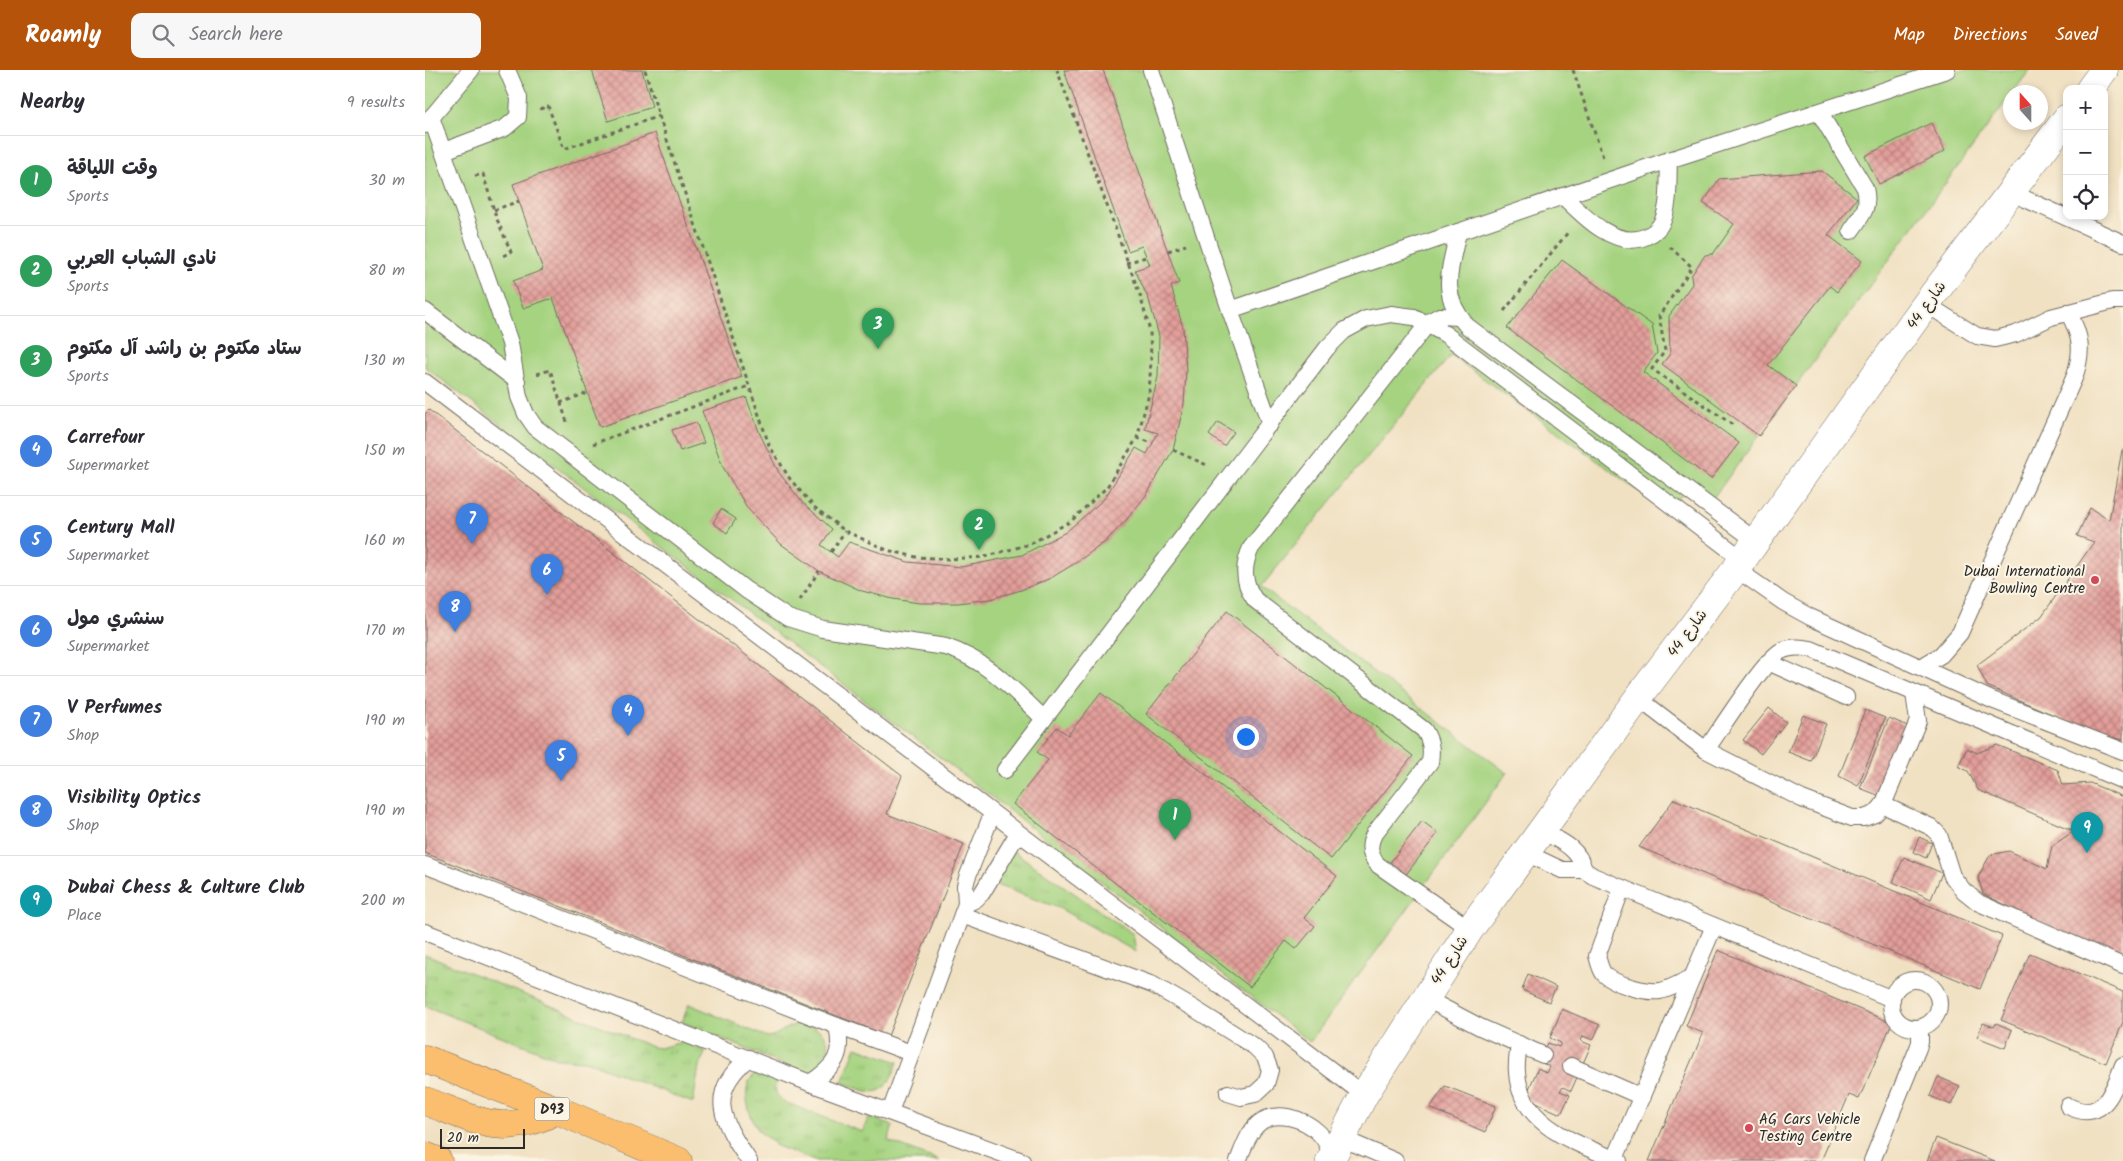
<!DOCTYPE html>
<meta charset="utf-8">
<style>
body{margin:0;font-family:Kalam,"Playpen Sans Arabic",sans-serif;background:#f7f7f7;color:#2b2b33}
.controls{position:absolute;right:15px;top:15px;display:grid;overflow:hidden;border-radius:10px;box-shadow:0 2px 8px #0003}
.controls button{width:45px;height:45px;display:grid;place-items:center;padding:0;border:0;border-bottom:1px solid #e1e1e2;background:#fff;color:#2b2b33;font:25px sans-serif}
.compass{position:absolute;left:1578px;top:15px;width:45px;height:45px;border-radius:50%;background:#fff;box-shadow:0 2px 8px #0003;rotate:339deg}
.scale{position:absolute;left:15px;bottom:12px;width:85px;box-sizing:border-box;padding-left:5px;border:2px solid #2b2b2b;border-top:0;font-size:14px;line-height:18px;white-space:nowrap;color:#2b2b2b;-webkit-text-stroke:4px #fcf5e5;paint-order:stroke}
.you{position:absolute;left:820px;top:666px;width:18px;height:18px;margin:-12px;border:4px solid #fff;border-radius:50%;background:#1a73e8;box-shadow:0 0 0 8px #1a73e833}
.badge{display:grid;place-items:center;width:32px;height:32px;border-radius:50%;background:#b45309;color:#fff;font-size:16px;font-weight:700}
.pin{position:absolute;translate:-50% -41px;filter:drop-shadow(0 1px 2px #0008)}
.pin::after{content:'';position:absolute;top:26px;width:18px;height:15px;background:inherit;clip-path:polygon(0 0,100% 0,50% 100%)}
.list{margin:0;padding:0;list-style:none}
h2{display:flex;justify-content:space-between;align-items:center;height:65px;margin:0;padding:0 20px;font-size:21px}
h2 small{font-size:16px;font-weight:400;color:#7c7c81}
.list li{display:grid;grid-template-columns:32px 1fr auto;gap:15px;align-items:center;box-sizing:border-box;height:90px;padding:0 20px;border-top:1px solid #e1e1e2}
.list b{display:block;font-size:19px;white-space:nowrap}
.list p{margin:0;font-size:16px;white-space:nowrap;color:#7c7c81}
.list em{font-size:16px;font-style:normal;color:#7c7c81}
.icon{flex:none;width:28px;height:28px;fill:none;stroke:currentColor;stroke-width:2;stroke-linecap:round;stroke-linejoin:round}
.map{position:relative;flex:none;width:1698px;height:1091px;overflow:hidden}
header{display:flex;align-items:center;gap:30px;box-sizing:border-box;height:70px;padding:0 25px;background:#b45309;color:#fff}
header strong{font-size:24px}
nav{display:flex;gap:28px;margin-inline-start:auto;font-size:18px}
.search{width:350px;height:45px;background:#f7f7f7;display:flex;align-items:center;gap:12px;box-sizing:border-box;padding:0 18px;border-radius:10px;color:#7c7c81;font-size:19px}
main{display:flex}
aside{flex:1;background:#fff}
.map>svg:first-child{display:block}
</style>
<header>
<strong>Roamly</strong>
<div class="search"><svg class="icon" aria-label="search" viewBox="0 0 24 24"><circle cx="10" cy="10" r="6"/><path d="M15 15l6 6"/></svg>Search here</div>
<nav><a>Map</a><a>Directions</a><a>Saved</a></nav>
</header>
<main>
<aside>
<h2>Nearby<small>9 results</small></h2>
<ul class="list">
<li><span class="badge" style="background:#2e9e5b">1</span><div><b>وقت اللياقة</b><p>Sports</p></div><em>30 m</em></li>
<li><span class="badge" style="background:#2e9e5b">2</span><div><b>نادي الشباب العربي</b><p>Sports</p></div><em>80 m</em></li>
<li><span class="badge" style="background:#2e9e5b">3</span><div><b>ستاد مكتوم بن راشد آل مكتوم</b><p>Sports</p></div><em>130 m</em></li>
<li><span class="badge" style="background:#3f7fe0">4</span><div><b>Carrefour</b><p>Supermarket</p></div><em>150 m</em></li>
<li><span class="badge" style="background:#3f7fe0">5</span><div><b>Century Mall</b><p>Supermarket</p></div><em>160 m</em></li>
<li><span class="badge" style="background:#3f7fe0">6</span><div><b>سنشري مول</b><p>Supermarket</p></div><em>170 m</em></li>
<li><span class="badge" style="background:#3f7fe0">7</span><div><b>V Perfumes</b><p>Shop</p></div><em>190 m</em></li>
<li><span class="badge" style="background:#3f7fe0">8</span><div><b>Visibility Optics</b><p>Shop</p></div><em>190 m</em></li>
<li><span class="badge" style="background:#0f9aa8">9</span><div><b>Dubai Chess &amp; Culture Club</b><p>Place</p></div><em>200 m</em></li>
</ul>
</aside>
<div class="map">
<svg width="1698" height="1091" viewBox="0 0 1698 1091">
<defs>
<pattern id="grass-tufts" width="24" height="20" patternUnits="userSpaceOnUse" patternTransform="scale(1.25)"><rect width="24" height="20" fill="#a5d380"/><path d="M3 7l-1-3M5 7V3M7 7l1-3M15 17l-1-3M17 17v-4M19 17l1-3" fill="none" stroke="#8eb56f"/></pattern>
<pattern id="building-cross-hatch" width="8" height="8" patternUnits="userSpaceOnUse" patternTransform="scale(1.25)"><rect width="8" height="8" fill="#e39e9a"/><path d="M0 0l8 8M0 8l8-8" fill="none" stroke="#b8817e"/></pattern>
</defs>
<rect width="100%" height="100%" fill="#fcf5e5"/>
<filter id="ink" filterUnits="userSpaceOnUse"><feTurbulence type="fractalNoise" baseFrequency=".02" numOctaves="2"/><feDisplacementMap in="SourceGraphic" scale="10" xChannelSelector="R" yChannelSelector="G"/><feConvolveMatrix kernelMatrix="1 2 1 2 8 2 1 2 1" color-interpolation-filters="sRGB"/></filter>
<filter id="wash" filterUnits="userSpaceOnUse"><feTurbulence type="fractalNoise" baseFrequency=".0096" numOctaves="4" result="noise"/><feDisplacementMap in="SourceGraphic" scale="20" xChannelSelector="R" yChannelSelector="G"/><feGaussianBlur stdDeviation="1.12" result="paint"/><feColorMatrix in="noise" values="0 0 0 0 0 0 0 0 0 0 0 0 0 0 0 0 0 1.4 0 .05"/><feComposite in="paint" operator="in"/></filter>
<g filter="url(#wash)">
<rect width="100%" height="100%" fill="#f1e1c3"/>
<g fill="url(#grass-tufts)" stroke="#687f56">
<path d="M 588,781 L 708,864 L 711,882 L 634,838 L 568,814 Z"/>
<path d="M 0,884 L 227,977 L 235,978 L 257,972 L 281,981 L 274,996 L 268,1033 L 169,994 L 159,991 L 134,989 L 0,936 Z"/>
<path d="M 264,934 L 342,967 C 357,966 362,951 381,955 C 412,960 410,998 379,1003 L 257,952 Z"/>
<path d="M 431,977 L 473,992 C 459,1028 451,1027 417,1012 Z"/>
<path d="M 332,1003 L 352,1009 C 349,1019 350,1026 359,1032 L 437,1062 L 444,1047 L 468,1056 L 463,1071 L 515,1091 L 389,1091 L 350,1075 L 348,1071 C 343,1068 338,1066 335,1062 C 324,1049 313,1013 332,1003 Z"/>
</g>
<path fill="#a5d380" stroke="#687f56" d="M 0,0 L 1605,0 L 1588,22 L 1586,22 L 1585,26 L 1288,428 L 1266,412 L 1243,442 L 1026,285 L 836,517 L 1082,703 L 885,972 L 542,708 L 0,297 Z"/>
<g id="blocks">
<g fill="url(#building-cross-hatch)">
<path d="M 167,0 L 217,0 L 227,37 L 183,51 Z"/>
<path d="M 639,0 L 678,0 L 754,213 L 746,216 L 758,258 L 761,301 L 759,334 L 748,380 L 722,424 L 702,449 L 680,472 L 652,492 L 626,508 L 596,520 L 565,529 L 533,533 L 494,533 L 468,529 L 437,521 L 394,501 L 356,474 L 323,439 L 298,397 L 277,341 L 321,327 L 335,364 L 354,403 L 377,432 L 407,459 L 396,475 L 413,487 L 424,472 L 483,492 L 536,497 L 597,485 L 641,462 L 679,429 L 711,378 L 722,384 L 733,363 L 720,359 L 733,307 L 734,266 L 724,230 L 710,200 L 725,195 L 717,176 L 703,181 Z"/>
<path d="M 1506,53 L 1520,81 L 1454,114 L 1440,86 Z"/>
<path d="M 230,63 L 317,307 L 175,357 L 128,228 L 98,238 L 88,211 L 118,200 L 88,114 Z"/>
<path d="M 1397,101 L 1432,128 L 1403,165 L 1437,191 L 1412,222 L 1405,216 L 1343,295 L 1371,316 L 1334,366 L 1237,294 L 1245,284 L 1244,246 L 1267,214 L 1266,206 L 1280,185 L 1288,184 L 1309,154 L 1278,133 L 1294,109 Z"/>
<path d="M 1137,190 L 1227,255 L 1232,283 L 1218,302 L 1314,373 L 1286,409 L 1082,258 Z"/>
<path d="M 4,340 L 477,706 L 462,744 L 539,774 L 463,966 L 0,783 L 0,344 Z"/>
<path d="M 271,352 L 279,373 L 255,381 L 247,360 Z"/>
<path d="M 793,352 L 809,362 L 799,376 L 784,365 Z"/>
<path d="M 1697,380 L 1698,380 L 1698,670 L 1672,664 L 1562,616 L 1552,595 L 1616,547 L 1669,472 L 1652,466 L 1665,438 L 1684,450 Z"/>
<path d="M 296,439 L 311,449 L 302,463 L 288,453 Z"/>
<path d="M 802,541 L 988,686 L 906,789 L 721,644 Z"/>
<path d="M 676,623 L 912,806 L 879,848 L 890,856 L 871,879 L 861,871 L 825,917 L 588,734 L 623,690 L 612,682 L 632,657 L 643,665 Z"/>
<path d="M 1344,638 L 1361,652 L 1336,684 L 1318,670 Z"/>
<path d="M 1440,640 L 1460,648 L 1433,716 L 1414,706 Z"/>
<path d="M 1378,645 L 1401,654 L 1386,691 L 1363,682 Z"/>
<path d="M 1464,648 L 1485,657 L 1455,726 L 1435,718 Z"/>
<path d="M 1572,675 L 1633,700 L 1638,715 L 1665,713 L 1698,727 L 1698,892 L 1558,824 L 1553,807 L 1565,785 L 1584,781 L 1622,799 L 1627,776 L 1649,761 L 1553,720 L 1543,701 L 1533,696 L 1542,678 L 1552,683 Z"/>
<path d="M 1249,729 L 1577,866 L 1555,919 L 1214,777 Z"/>
<path d="M 997,751 L 1013,763 L 979,807 L 963,795 Z"/>
<path d="M 1494,767 L 1507,773 L 1501,788 L 1488,782 Z"/>
<path d="M 1479,787 L 1517,803 L 1506,829 L 1468,812 Z"/>
<path d="M 1293,880 L 1467,953 L 1434,1029 L 1424,1025 L 1396,1091 L 1224,1091 L 1278,963 L 1261,956 Z"/>
<path d="M 1605,883 L 1698,922 L 1698,952 L 1681,993 L 1576,950 Z"/>
<path d="M 1103,904 L 1131,917 L 1124,932 L 1097,920 Z"/>
<path d="M 1137,939 L 1175,955 L 1168,970 L 1158,966 L 1156,971 L 1166,975 L 1146,1021 L 1138,1017 L 1135,1021 L 1145,1025 L 1136,1044 L 1100,1028 L 1113,998 L 1122,1003 L 1125,997 L 1115,992 L 1123,973 L 1134,977 L 1136,973 L 1125,968 Z"/>
<path d="M 1558,953 L 1569,957 L 1571,953 L 1587,960 L 1580,978 L 1552,967 Z"/>
<path d="M 1513,1007 L 1535,1016 L 1526,1035 L 1505,1026 Z"/>
<path d="M 1020,1016 L 1071,1036 L 1060,1062 L 1005,1038 Z"/>
<path d="M 1511,1068 L 1570,1091 L 1502,1091 Z"/>
</g>
</g>
</g>
<g filter="url(#ink)">
<use href="#blocks" fill-opacity="0" stroke="#706b60" stroke-width="1"/>
<g fill="none" stroke-linecap="round" stroke-linejoin="round">
<g stroke="#706b60" stroke-width="18">
<g id="lane">
<path d="M 726,0 L 805,240 L 845,354"/>
<path d="M 1394,42 L 1440,118 C 1445,138 1437,145 1426,161"/>
<path d="M 6,47 L 85,273 L 94,327 L 101,344 L 110,357 L 321,520 L 363,548 L 398,559 L 521,577 C 561,590 589,620 619,649"/>
<path d="M 0,55 L 46,0"/>
<path d="M 19,81 L 80,58 L 93,47 L 94,28 L 82,0"/>
<path d="M 1585,122 L 1698,173"/>
<path d="M 1138,126 C 1158,146 1192,181 1222,166 C 1229,163 1235,157 1238,150 C 1245,132 1243,109 1244,90"/>
<path d="M 1033,162 C 1025,200 1014,224 1042,256 L 1331,471"/>
<path d="M 1501,234 L 1552,266 L 1570,269 L 1591,264 L 1626,247 L 1688,231 L 1698,231"/>
<path d="M 805,240 L 1244,90 L 1522,0"/>
<path d="M 0,241 L 92,311"/>
<path d="M 1034,247 L 1015,246 L 1005,251 L 826,478 C 817,497 818,513 830,530 L 999,660 C 1006,671 1007,679 1005,692 L 949,764 C 943,776 944,785 953,795 L 1045,859"/>
<path d="M 0,312 L 939,1025"/>
<path d="M 1311,499 L 1358,532 L 1385,547 L 1567,630 L 1698,681"/>
<path d="M 1343,592 L 1421,627"/>
<path d="M 1496,597 L 1516,585 L 1535,563 L 1649,308 C 1658,282 1657,267 1643,242"/>
<path d="M 1213,628 L 1281,680 L 1377,729 L 1427,748 L 1439,748 L 1450,744 L 1458,735 L 1493,651 L 1489,623"/>
<path d="M 1281,680 C 1295,660 1339,590 1356,581 C 1366,576 1376,577 1386,579 L 1698,711"/>
<path d="M 580,700 L 902,278 L 919,261 L 941,249 L 966,244 L 989,247 L 1020,264 L 1317,489"/>
<path d="M 1458,735 L 1506,757 L 1514,765 L 1527,806 L 1539,821 L 1554,833 L 1698,896"/>
<path d="M 1117,761 C 1136,771 1154,778 1159,800"/>
<path d="M 1101,783 L 1137,800 L 1159,800 L 1168,806 L 1467,929"/>
<path d="M 0,795 L 412,956 L 486,983"/>
<path d="M 1197,818 L 1172,886 C 1174,892 1175,899 1179,904 C 1189,914 1221,923 1235,921 C 1246,919 1257,912 1267,907"/>
<path d="M 541,834 L 551,829 L 557,823 L 593,763"/>
<path d="M 537,845 L 728,915 L 768,938 L 830,977 L 840,987 L 845,1000 L 841,1014 L 830,1024 L 816,1027 L 803,1023"/>
<path d="M 0,862 L 385,1013 L 597,1091"/>
<circle cx="1490" cy="934" r="24"/>
<path d="M 1000,928 L 1055,957 L 1118,985"/>
<path d="M 1094,974 C 1093,983 1091,993 1092,1002 C 1095,1056 1152,1073 1194,1091"/>
<path d="M 1146,996 L 1217,1027"/>
<path d="M 385,1013 C 409,997 419,986 412,956"/>
<path d="M 1643,1036 C 1679,1054 1688,1021 1698,995"/>
<path d="M 465,1042 L 541,834 L 540,816 L 542,808 L 567,744"/>
<path d="M 916,1068 L 970,1091"/>
<path d="M 1190,1089 L 1289,856"/>
<path d="M 324,1091 C 298,1053 280,1023 324,988"/>
<path d="M 813,1091 C 818,1079 823,1063 833,1054 C 850,1039 879,1048 894,1063 C 900,1069 904,1077 907,1086"/>
<path d="M 1447,1091 L 1493,978 L 1495,972 L 1495,958"/>
</g>
</g>
<g stroke="#706b60" stroke-width="29">
<g id="street">
<path d="M 1665,19 L 1679,0"/>
<path d="M 905,1091 L 939,1025 L 1045,859 L 1213,628 L 1311,499 L 1501,234 L 1642,48"/>
</g>
</g>
<g stroke="#706b60" stroke-width="29">
<g id="primary">
<path d="M 0,989 L 132,1040 L 253,1091"/>
<path d="M 0,1031 C 52,1050 78,1069 132,1040"/>
<path d="M 0,1086 L 13,1091"/>
</g>
</g>
<g stroke="#706b60" stroke-width="3" stroke-dasharray="4 4" stroke-linecap="butt">
<path d="M 220,0 L 234,46 L 344,375 L 365,409 L 389,437 L 420,461 L 462,480 L 491,487 L 524,489 L 559,487 L 605,474 L 646,451 L 682,417 L 712,368 L 724,324 L 726,290 L 725,261 L 715,225 L 632,0"/>
<path d="M 1148,0 L 1179,90"/>
<path d="M 115,39 L 123,36 L 139,79 L 234,46"/>
<path d="M 50,106 L 58,104 L 71,147 L 86,182 L 78,186"/>
<path d="M 69,140 L 94,131"/>
<path d="M 1245,177 L 1267,197 L 1234,246 L 1240,281 L 1227,299 L 1308,355"/>
<path d="M 743,181 L 761,175"/>
<path d="M 701,193 L 721,187"/>
<path d="M 1079,241 L 1144,161"/>
<path d="M 112,304 L 125,300 L 142,352"/>
<path d="M 135,333 L 162,323"/>
<path d="M 712,368 L 728,373"/>
<path d="M 168,374 L 324,316"/>
<path d="M 748,380 L 784,396"/>
<path d="M 406,482 L 420,461"/>
<path d="M 375,530 L 394,501"/>
</g>
<use href="#lane" stroke="#fff" stroke-width="16"/>
<use href="#street" stroke="#fff" stroke-width="28"/>
<use href="#primary" stroke="#fabe6e" stroke-width="28"/>
</g>
</g>
<g fill="#d1495b" stroke="#fcf5e5" stroke-width="2">
<circle cx="1670" cy="510" r="5"/>
<circle cx="1324" cy="1058" r="5"/>
</g>
<g text-anchor="middle" stroke-width="4" stroke-linejoin="round" paint-order="stroke">
<rect fill="#fcf5e5" stroke="#6a6863" stroke-width="1" x="109.5" y="1027.5" width="35" height="23" rx="4"/>
<g font-size="14" font-weight="bold" fill="#2b2b2b">
<text x="127" y="1044">D93</text>
</g>
<g font-size="15" fill="#2b2b2b" stroke="#fcf5e5">
<text transform="translate(1501 235) rotate(-54)" y="5">شارع 44</text>
<text transform="translate(1262 563) rotate(-53)" y="5">شارع 44</text>
<text transform="translate(1024 890) rotate(-57)" y="5">شارع 44</text>
</g>
<g font-size="15" fill="#2b2b2b" stroke="#fcf5e5" text-anchor="end">
<text x="1660" y="506">Dubai International<tspan x="1660" dy="17">Bowling Centre</tspan></text>
<text x="1334" y="1054" text-anchor="start">AG Cars Vehicle<tspan x="1334" dy="17">Testing Centre</tspan></text>
</g>
</g>
</svg>
<div class="controls">
<button>+</button>
<button>−</button>
<button><svg class="icon" aria-label="locate" viewBox="0 0 24 24"><circle cx="12" cy="12" r="6"/><path d="M12 2v4M12 18v4M2 12h4M18 12h4"/></svg></button>
</div>
<svg class="compass" viewBox="-18 -18 36 36"><path d="M0-13l5 13h-10z" fill="#e53935"/><path d="M0 13l5-13h-10z" fill="#7c7c81"/></svg>
<div class="scale">20 m</div>
<div class="you"></div>
<div class="pin badge" style="left:750px;top:770px;background:#2e9e5b">1</div>
<div class="pin badge" style="left:554px;top:480px;background:#2e9e5b">2</div>
<div class="pin badge" style="left:453px;top:279px;background:#2e9e5b">3</div>
<div class="pin badge" style="left:203px;top:666px;background:#3f7fe0">4</div>
<div class="pin badge" style="left:136px;top:711px;background:#3f7fe0">5</div>
<div class="pin badge" style="left:122px;top:525px;background:#3f7fe0">6</div>
<div class="pin badge" style="left:47px;top:474px;background:#3f7fe0">7</div>
<div class="pin badge" style="left:30px;top:562px;background:#3f7fe0">8</div>
<div class="pin badge" style="left:1662px;top:783px;background:#0f9aa8">9</div>
</div>
</main>
